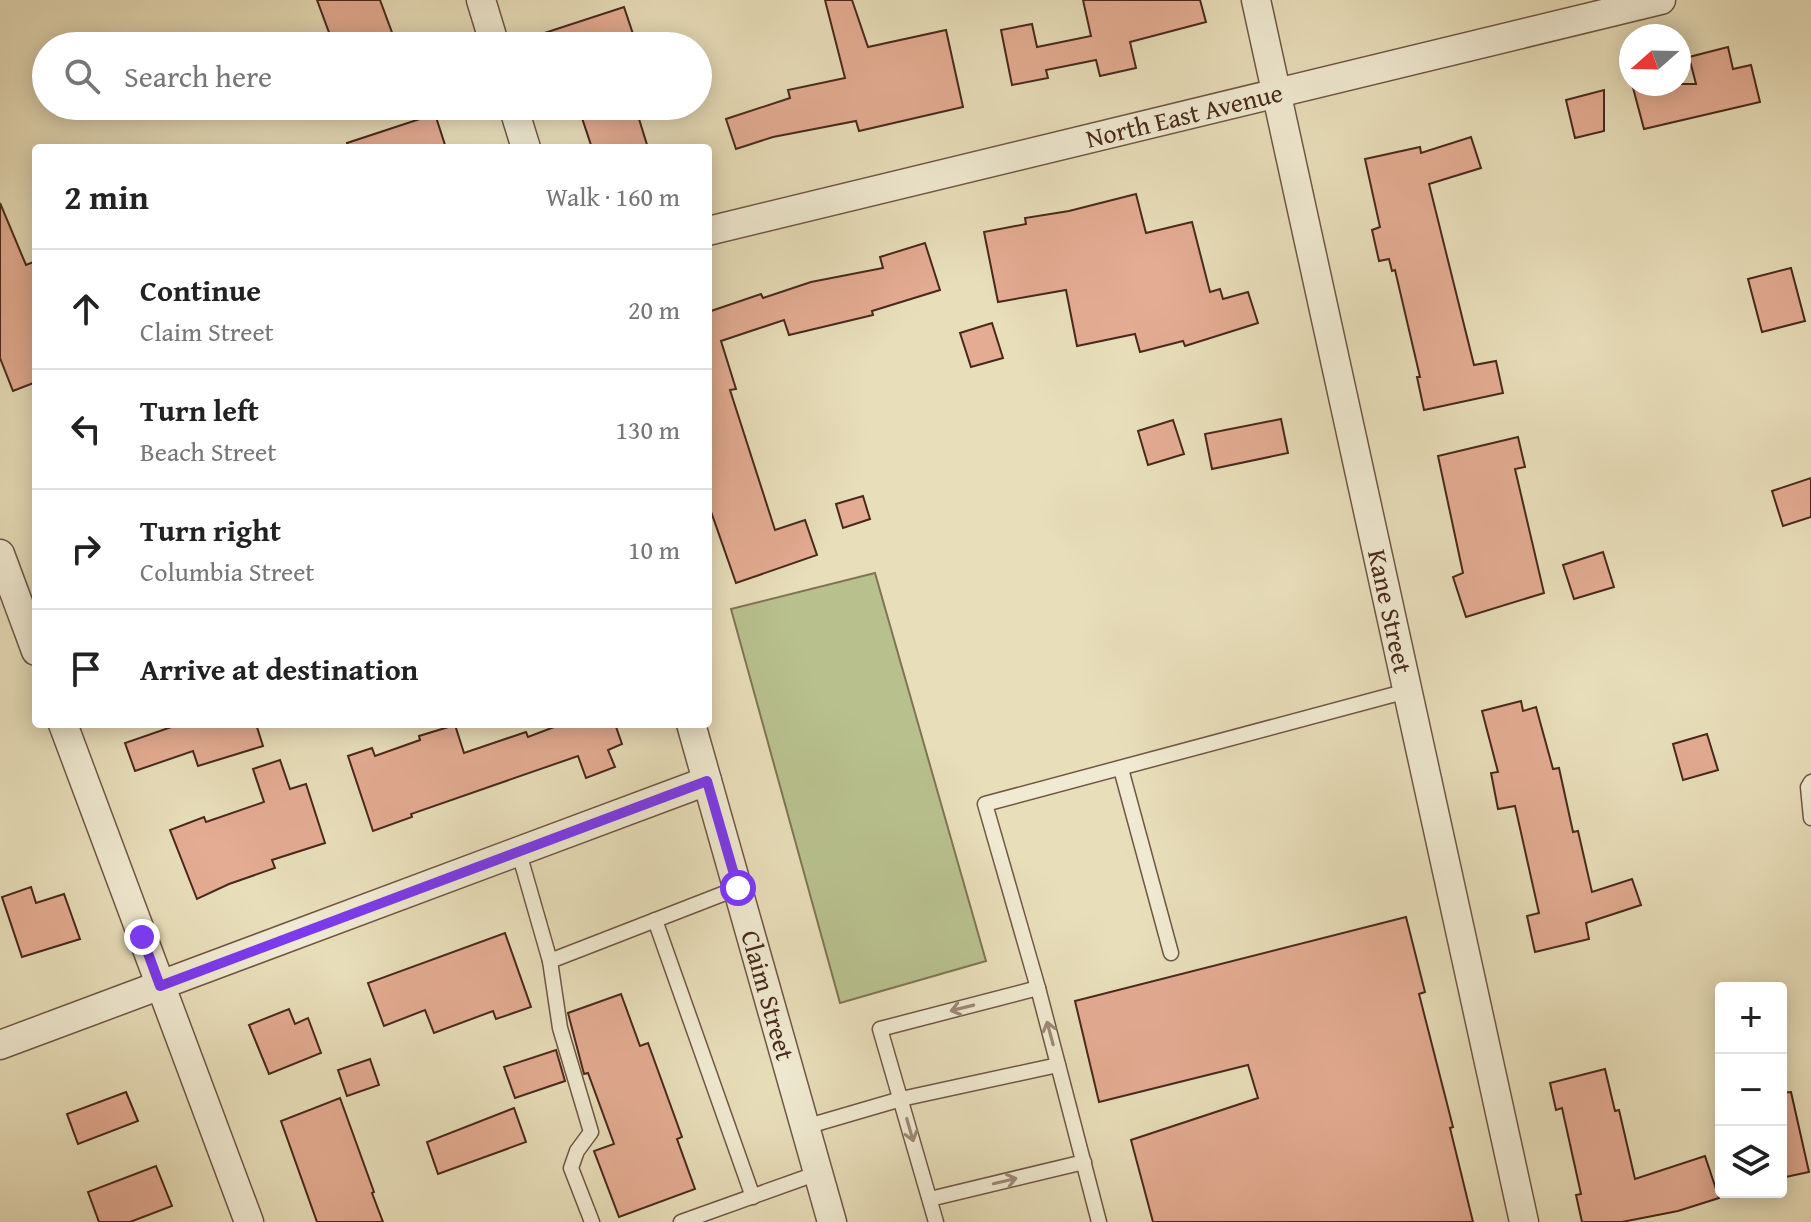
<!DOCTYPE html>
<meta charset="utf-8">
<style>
body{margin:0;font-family:"Gentium Book Plus",serif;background:#f2f2f2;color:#222}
.controls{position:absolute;right:24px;bottom:24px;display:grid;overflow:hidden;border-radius:8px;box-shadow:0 4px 20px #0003}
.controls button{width:72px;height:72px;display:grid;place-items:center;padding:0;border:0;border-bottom:2px solid #e0e0e0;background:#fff;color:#222;font:40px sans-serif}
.compass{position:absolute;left:1619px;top:24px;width:72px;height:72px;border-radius:50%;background:#fff;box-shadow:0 4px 20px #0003;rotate:250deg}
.stop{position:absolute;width:24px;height:24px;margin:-18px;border:6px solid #7c3aed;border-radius:50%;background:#fff}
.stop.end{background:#7c3aed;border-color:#fff;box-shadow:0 2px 8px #0008}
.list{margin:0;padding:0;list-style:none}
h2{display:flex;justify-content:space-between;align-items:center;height:104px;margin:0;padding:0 32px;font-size:34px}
h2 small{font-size:26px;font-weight:400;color:#767676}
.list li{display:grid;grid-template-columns:52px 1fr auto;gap:24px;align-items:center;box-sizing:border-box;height:120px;padding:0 32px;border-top:2px solid #e0e0e0}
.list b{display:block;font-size:30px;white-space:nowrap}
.list p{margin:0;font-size:26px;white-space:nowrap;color:#767676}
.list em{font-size:26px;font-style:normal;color:#767676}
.icon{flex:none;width:44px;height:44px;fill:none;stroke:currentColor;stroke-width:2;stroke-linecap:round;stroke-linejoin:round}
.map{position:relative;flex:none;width:1811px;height:1222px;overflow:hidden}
.search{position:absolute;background:#fff;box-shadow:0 4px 20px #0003;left:32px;top:32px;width:680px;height:88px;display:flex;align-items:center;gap:20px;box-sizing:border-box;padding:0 28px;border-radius:44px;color:#767676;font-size:30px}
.panel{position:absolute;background:#fff;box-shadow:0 4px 20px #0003;left:32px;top:144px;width:680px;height:584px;border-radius:8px}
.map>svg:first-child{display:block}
</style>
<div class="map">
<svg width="1811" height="1222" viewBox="0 0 1811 1222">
<rect width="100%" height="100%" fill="#e8deba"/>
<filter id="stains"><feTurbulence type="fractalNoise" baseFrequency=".0025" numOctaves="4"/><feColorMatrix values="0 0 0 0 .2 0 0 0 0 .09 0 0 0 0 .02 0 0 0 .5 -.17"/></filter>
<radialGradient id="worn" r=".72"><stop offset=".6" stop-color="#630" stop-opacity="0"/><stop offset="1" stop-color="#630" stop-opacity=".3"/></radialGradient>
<path fill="#b8c18e" stroke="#807455" stroke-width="2" d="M 875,573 L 986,961 L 840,1003 L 731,609 Z"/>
<g fill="#e4ac93" stroke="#49281c" stroke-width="2">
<path d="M 317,0 L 380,0 L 397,46 L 334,46 Z"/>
<path d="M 825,0 L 852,0 L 868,47 L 946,30 L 963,107 L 859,131 L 856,121 L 773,137 L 736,149 L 726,119 L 790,98 L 788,90 L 845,78 Z"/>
<path d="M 1083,0 L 1200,0 L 1206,22 L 1130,42 L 1136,68 L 1100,76 L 1096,60 L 1046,70 L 1048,78 L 1012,85 L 1001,30 L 1032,24 L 1037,47 L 1091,36 Z"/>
<path d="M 624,7 L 635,40 L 618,46 L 521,46 L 520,41 Z"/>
<path d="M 1728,47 L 1733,69 L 1751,65 L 1760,102 L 1644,129 L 1632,84 L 1696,84 L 1689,57 Z"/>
<path d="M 1604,90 L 1604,131 L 1575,138 L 1566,100 Z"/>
<path d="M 578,106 L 635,106 L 648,148 L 592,148 Z"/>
<path d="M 435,114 L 446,148 L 348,148 L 347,143 Z"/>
<path d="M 1471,137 L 1481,168 L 1429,184 L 1474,365 L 1496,361 L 1503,393 L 1424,410 L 1417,377 L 1420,377 L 1395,270 L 1392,271 L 1389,259 L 1379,261 L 1372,230 L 1380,227 L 1365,159 L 1420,147 L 1421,153 Z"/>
<path d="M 1136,194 L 1146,233 L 1192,222 L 1210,292 L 1220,289 L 1223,299 L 1248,292 L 1258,323 L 1185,346 L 1183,341 L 1140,352 L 1135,334 L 1077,346 L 1066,290 L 998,302 L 984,232 L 1026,224 L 1025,218 L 1069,211 Z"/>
<path d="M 0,203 L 26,265 L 36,261 L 36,382 L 13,391 L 0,358 Z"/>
<path d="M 925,243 L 940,290 L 872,311 L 873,315 L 789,335 L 784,320 L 721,341 L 736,389 L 730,390 L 775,530 L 805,520 L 817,555 L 736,583 L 708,503 L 708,312 L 761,294 L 763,298 L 811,282 L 883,268 L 880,257 Z"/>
<path d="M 1791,268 L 1805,321 L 1762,332 L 1748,279 Z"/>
<path d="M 992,323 L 1003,358 L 971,367 L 960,333 Z"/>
<path d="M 1281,419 L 1288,453 L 1212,469 L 1205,434 Z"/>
<path d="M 1173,420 L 1184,454 L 1148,465 L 1138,431 Z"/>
<path d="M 1518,437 L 1525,467 L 1515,469 L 1544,593 L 1466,617 L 1453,577 L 1463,573 L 1438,456 Z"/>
<path d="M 1811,478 L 1811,517 L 1783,526 L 1772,491 Z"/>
<path d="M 863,496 L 870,519 L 843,528 L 836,504 Z"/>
<path d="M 1603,552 L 1614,587 L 1574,599 L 1563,565 Z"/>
<path d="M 1521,701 L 1523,711 L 1536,707 L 1553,769 L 1559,768 L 1573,832 L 1578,831 L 1592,892 L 1632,879 L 1641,905 L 1586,923 L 1589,939 L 1535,952 L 1527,916 L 1539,913 L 1515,806 L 1498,809 L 1491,773 L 1498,772 L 1482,711 Z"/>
<path d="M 180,724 L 256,724 L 263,746 L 198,766 L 193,751 L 135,771 L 125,743 Z"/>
<path d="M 562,724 L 615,724 L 622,744 L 608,750 L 615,767 L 586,778 L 578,756 L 411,814 L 412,817 L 373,831 L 348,756 L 372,748 L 375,756 L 420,740 L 419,736 L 455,725 L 464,753 L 526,732 L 528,737 Z"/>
<path d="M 1707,734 L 1718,770 L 1683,780 L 1673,744 Z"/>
<path d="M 280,760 L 290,789 L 306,784 L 325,843 L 272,860 L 275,868 L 229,884 L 197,899 L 170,830 L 204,817 L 206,822 L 264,802 L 253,769 Z"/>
<path d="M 31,887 L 36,903 L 64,894 L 80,939 L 22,957 L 2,897 Z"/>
<path d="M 1406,917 L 1425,992 L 1419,994 L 1453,1127 L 1450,1128 L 1473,1222 L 1153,1222 L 1131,1140 L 1258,1098 L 1248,1065 L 1099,1102 L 1075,1001 Z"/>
<path d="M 505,933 L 531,1007 L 496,1019 L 493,1011 L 434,1033 L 425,1010 L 384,1026 L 368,983 Z"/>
<path d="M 621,994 L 640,1046 L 648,1043 L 682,1137 L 677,1139 L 695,1189 L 619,1217 L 594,1151 L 614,1144 L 588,1073 L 584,1074 L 568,1013 Z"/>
<path d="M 289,1009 L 295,1024 L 308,1018 L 321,1053 L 269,1074 L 249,1025 Z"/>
<path d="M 556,1050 L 565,1081 L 515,1098 L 504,1067 Z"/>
<path d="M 370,1059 L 379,1085 L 347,1096 L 338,1070 Z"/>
<path d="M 1605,1069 L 1615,1111 L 1619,1110 L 1635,1179 L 1705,1156 L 1719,1198 L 1678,1211 L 1622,1222 L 1582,1222 L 1576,1195 L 1581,1194 L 1562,1108 L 1556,1110 L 1550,1083 Z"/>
<path d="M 126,1092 L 138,1121 L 78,1144 L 67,1114 Z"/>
<path d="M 1791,1092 L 1809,1172 L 1781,1178 L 1781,1093 Z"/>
<path d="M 340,1098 L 374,1192 L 372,1193 L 383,1222 L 317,1222 L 281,1121 Z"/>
<path d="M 514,1108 L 526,1142 L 438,1174 L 427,1142 Z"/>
<path d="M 156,1166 L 172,1206 L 130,1222 L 99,1222 L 88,1192 Z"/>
</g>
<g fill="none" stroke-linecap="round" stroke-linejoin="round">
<g stroke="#715644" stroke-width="17">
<g id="lane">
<path d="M 1121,769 L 1171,953"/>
<path d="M 1811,782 L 1808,787 L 1811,818"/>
<path d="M 519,853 L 550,961"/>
<path d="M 655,920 L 753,1197"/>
<path d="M 805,1127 L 901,1099 L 1058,1065"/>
<path d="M 930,1199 L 1084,1162"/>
<path d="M 592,1222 L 571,1168 L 577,1151 L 591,1132 L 560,1028 L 550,961 L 738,888"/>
<path d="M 681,1222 L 818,1173"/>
<path d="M 936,1222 L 880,1029 L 1038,988"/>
<path d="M 1099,1222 L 1038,988 L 985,804 L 1407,691"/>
</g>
</g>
<g stroke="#715644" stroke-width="31">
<g id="street">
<path d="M 481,0 L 495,46"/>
<path id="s1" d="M 1256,0 L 1524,1222"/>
<path d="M 513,106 L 526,148"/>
<path id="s2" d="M 708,231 L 1661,0"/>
<path d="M 0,554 L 36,651"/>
<path d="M 63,724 L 249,1222"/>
<path id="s3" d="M 691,724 L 832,1222"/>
<path d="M 0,1045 L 707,781"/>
</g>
</g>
<use href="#lane" stroke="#f0ead2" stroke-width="14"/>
<use href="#street" stroke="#f0ead2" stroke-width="28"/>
</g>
<defs><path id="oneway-shaft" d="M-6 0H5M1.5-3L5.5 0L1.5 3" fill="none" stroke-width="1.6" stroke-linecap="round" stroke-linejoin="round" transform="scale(2)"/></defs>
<g stroke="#9c8977">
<use href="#oneway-shaft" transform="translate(962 1008) rotate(166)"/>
<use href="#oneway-shaft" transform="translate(1050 1033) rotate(-105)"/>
<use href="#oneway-shaft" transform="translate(910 1130) rotate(74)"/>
<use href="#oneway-shaft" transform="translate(1005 1181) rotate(-13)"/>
</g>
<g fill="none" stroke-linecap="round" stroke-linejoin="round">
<path stroke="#7c3aed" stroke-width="10" d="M 142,937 L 160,986 L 707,781 L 738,888"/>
</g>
<g text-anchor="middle" stroke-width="6" stroke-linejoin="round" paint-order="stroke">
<g font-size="26" fill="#49281c" stroke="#f0ead2">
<text dy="9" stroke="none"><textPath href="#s2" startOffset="490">North East Avenue</textPath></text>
<text dy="9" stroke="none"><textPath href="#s1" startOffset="626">Kane Street</textPath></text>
<text dy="9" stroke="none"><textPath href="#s3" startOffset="282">Claim Street</textPath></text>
</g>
</g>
<rect width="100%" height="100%" filter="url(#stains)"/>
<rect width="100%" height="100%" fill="url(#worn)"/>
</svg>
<div class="controls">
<button>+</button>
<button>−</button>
<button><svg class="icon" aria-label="layers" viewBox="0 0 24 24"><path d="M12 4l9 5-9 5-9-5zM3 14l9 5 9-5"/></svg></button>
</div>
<svg class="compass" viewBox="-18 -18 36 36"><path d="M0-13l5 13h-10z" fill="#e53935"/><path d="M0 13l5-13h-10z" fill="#767676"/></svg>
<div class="stop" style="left:738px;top:888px"></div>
<div class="stop end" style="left:142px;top:937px"></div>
<div class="search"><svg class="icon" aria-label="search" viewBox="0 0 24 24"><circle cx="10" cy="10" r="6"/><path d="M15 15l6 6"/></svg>Search here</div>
<section class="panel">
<h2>2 min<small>Walk · 160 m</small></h2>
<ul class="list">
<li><svg class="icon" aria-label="ahead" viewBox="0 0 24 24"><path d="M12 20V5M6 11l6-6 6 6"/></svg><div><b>Continue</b><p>Claim Street</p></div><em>20 m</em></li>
<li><svg class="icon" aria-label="left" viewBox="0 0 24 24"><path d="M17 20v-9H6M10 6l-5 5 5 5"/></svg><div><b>Turn left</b><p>Beach Street</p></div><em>130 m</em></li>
<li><svg class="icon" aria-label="right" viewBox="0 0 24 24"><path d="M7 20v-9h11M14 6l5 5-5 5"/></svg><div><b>Turn right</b><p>Columbia Street</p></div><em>10 m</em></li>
<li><svg class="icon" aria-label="arrive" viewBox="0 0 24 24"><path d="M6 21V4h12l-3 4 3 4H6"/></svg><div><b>Arrive at destination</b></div></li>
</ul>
</section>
</div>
